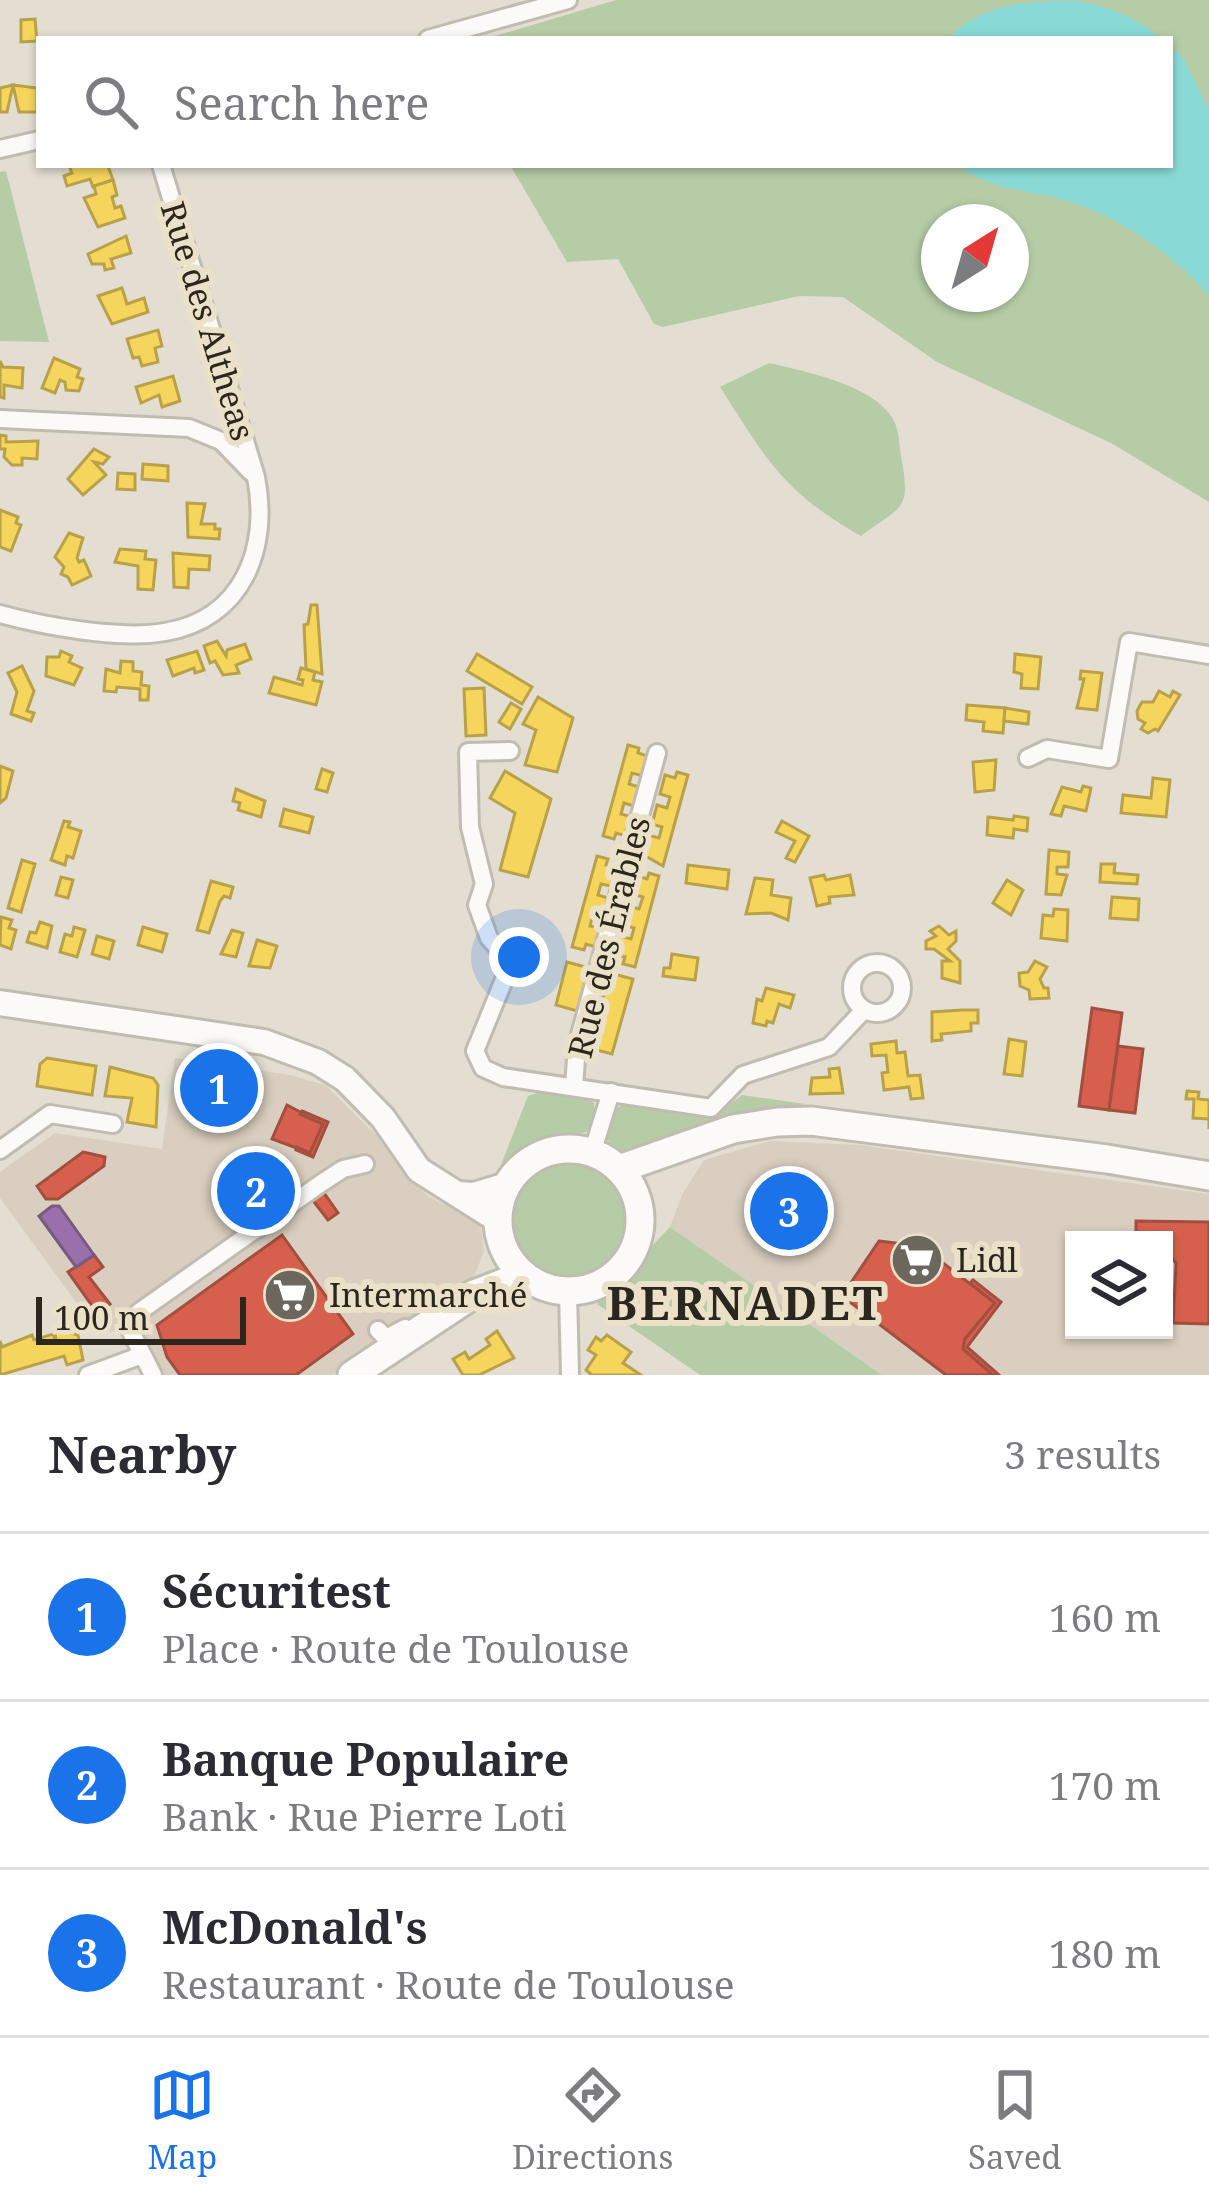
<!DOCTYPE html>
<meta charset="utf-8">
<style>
body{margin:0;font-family:"Noto Serif",serif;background:#f7f7f7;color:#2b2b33}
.controls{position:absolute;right:36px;bottom:36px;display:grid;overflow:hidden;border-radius:0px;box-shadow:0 3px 9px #0004}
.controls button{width:108px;height:108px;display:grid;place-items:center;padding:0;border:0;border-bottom:3px solid #e1e1e2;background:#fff;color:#2b2b33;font:60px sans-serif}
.compass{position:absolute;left:921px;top:204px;width:108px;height:108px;border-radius:50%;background:#fff;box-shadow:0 3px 9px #0004;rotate:37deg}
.scale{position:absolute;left:36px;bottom:30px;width:210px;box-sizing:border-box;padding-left:12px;border:6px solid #2b271e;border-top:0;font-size:33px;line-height:42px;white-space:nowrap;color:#2b271e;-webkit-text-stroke:9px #ebe1c9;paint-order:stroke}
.you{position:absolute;left:519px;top:957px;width:42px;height:42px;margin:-30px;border:9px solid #fff;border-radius:50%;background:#1a73e8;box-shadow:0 0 0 18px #1a73e833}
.badge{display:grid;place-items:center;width:78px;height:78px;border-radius:50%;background:#1a73e8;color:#fff;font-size:39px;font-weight:700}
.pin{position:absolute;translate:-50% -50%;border:6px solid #fff;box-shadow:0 3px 12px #0006}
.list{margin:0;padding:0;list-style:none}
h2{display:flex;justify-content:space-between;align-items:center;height:156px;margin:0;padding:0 48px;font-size:51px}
h2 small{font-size:39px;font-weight:400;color:#7c7c81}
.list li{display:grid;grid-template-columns:78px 1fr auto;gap:36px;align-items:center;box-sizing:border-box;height:168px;padding:0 48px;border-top:3px solid #e1e1e2}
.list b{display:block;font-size:45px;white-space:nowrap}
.list p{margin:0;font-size:39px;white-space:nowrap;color:#7c7c81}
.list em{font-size:39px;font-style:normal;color:#7c7c81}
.icon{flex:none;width:66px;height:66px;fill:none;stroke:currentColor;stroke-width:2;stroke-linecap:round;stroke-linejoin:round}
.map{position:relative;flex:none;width:1209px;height:1375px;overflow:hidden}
.search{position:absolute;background:#fff;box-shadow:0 3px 9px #0004;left:36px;right:36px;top:36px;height:132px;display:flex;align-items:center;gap:30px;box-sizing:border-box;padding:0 42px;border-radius:0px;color:#7c7c81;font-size:45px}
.sheet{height:660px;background:#fff}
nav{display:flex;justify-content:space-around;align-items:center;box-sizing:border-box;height:168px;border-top:3px solid #e1e1e2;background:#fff;font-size:33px;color:#7c7c81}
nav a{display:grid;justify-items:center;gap:6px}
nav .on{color:#1a73e8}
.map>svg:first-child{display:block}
</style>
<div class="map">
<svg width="1209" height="1375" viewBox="0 0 1209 1375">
<rect width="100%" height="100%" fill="#e3ded1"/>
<g fill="#d9cebf" fill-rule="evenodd">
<path d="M 175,1058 L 290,1075 L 325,1085 L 377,1136 L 405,1176 L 429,1197 L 474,1219 L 481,1228 L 484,1251 L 471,1285 L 332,1375 L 163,1375 L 141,1333 L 97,1331 L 0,1198 L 0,1172 L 55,1133 L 162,1149 Z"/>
<path d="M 770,1141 L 859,1145 L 1209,1194 L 1209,1375 L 882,1375 L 670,1227 L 682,1195 L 704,1160 ZM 1074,1240 L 1164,1240 L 1164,1330 L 1074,1330 Z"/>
</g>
<g fill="#b6cca6" fill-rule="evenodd">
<path d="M 616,0 L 1209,0 L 1209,502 L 1111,443 L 937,362 L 843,297 L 799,296 L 663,327 L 654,324 L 618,259 L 567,262 L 510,165 L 1170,165 L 1170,39 L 485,39 ZM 939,222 L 1011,222 L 1011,294 L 939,294 Z"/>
<path d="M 6,171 L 49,342 L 0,341 L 0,172 Z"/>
<path d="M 769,363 C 804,371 874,385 893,419 C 899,429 899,444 901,456 C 911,511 904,504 861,536 C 783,492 767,460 720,387 Z"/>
<path d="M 549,1089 L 585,1096 L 594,1103 L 595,1117 L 586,1132 L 519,1149 L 499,1170 L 528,1096 Z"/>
<path d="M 742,1095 L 805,1104 L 719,1121 L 625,1155 L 610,1146 L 607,1137 L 617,1108 L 628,1102 L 718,1113 Z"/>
<circle cx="569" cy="1219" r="63"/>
<path d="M 670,1227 L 882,1375 L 700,1375 L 597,1304 Z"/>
</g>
<g fill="#89dad7">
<path d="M 1079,1 C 1110,7 1137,18 1162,39 L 948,39 C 982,2 1031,1 1079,1 Z"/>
<path d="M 1170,46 L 1183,58 L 1209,110 L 1209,296 C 1171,251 1110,210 1053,197 C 1016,189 988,187 957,165 L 1170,165 Z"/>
</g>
<g fill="#f6d55c" stroke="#b9a149" stroke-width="3">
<path d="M 35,19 L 37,41 L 21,42 L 21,20 Z"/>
<path d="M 13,85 L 7,112 L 0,112 L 0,88 Z"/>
<path d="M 13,85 L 37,88 L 37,112 L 19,112 Z"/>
<path d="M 69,165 L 108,166 L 113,180 L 93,187 L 90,179 L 67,186 L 64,176 L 72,173 Z"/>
<path d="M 113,180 L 117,195 L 112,197 L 115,208 L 121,206 L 125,218 L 98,227 L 84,198 L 96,194 L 94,186 Z"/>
<path d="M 126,236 L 131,253 L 111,259 L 114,268 L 105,270 L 104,264 L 92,264 L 88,254 Z"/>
<path d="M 122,288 L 127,304 L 144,298 L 148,312 L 112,324 L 98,296 Z"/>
<path d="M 158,330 L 162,346 L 155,348 L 158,362 L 142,366 L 139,357 L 133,358 L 127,339 Z"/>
<path d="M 54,358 L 80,369 L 77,377 L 83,379 L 79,391 L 66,390 L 65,382 L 60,380 L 55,393 L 42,388 Z"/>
<path d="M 0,361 L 3,367 L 23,368 L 22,388 L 4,385 L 4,398 L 0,397 Z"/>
<path d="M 173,376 L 180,401 L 162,407 L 159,395 L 141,403 L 136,387 Z"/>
<path d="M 0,435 L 6,436 L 6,442 L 38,441 L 37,459 L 22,458 L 22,465 L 12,465 L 4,457 L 5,449 L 0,449 Z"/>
<path d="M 94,449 L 109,457 L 103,464 L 94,462 L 106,475 L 83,495 L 68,479 Z"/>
<path d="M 143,464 L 168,466 L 168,481 L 142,479 Z"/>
<path d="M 118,473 L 135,474 L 135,490 L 117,489 Z"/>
<path d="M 187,503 L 205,504 L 201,524 L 215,524 L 215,529 L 220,529 L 219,539 L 188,537 Z"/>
<path d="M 0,510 L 18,517 L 16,523 L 21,525 L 11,551 L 0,547 Z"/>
<path d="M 69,533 L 83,538 L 77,558 L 79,562 L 84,560 L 91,576 L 72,585 L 68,577 L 61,574 L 64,567 L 55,557 Z"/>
<path d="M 120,549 L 146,551 L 145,559 L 156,560 L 153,590 L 138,589 L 138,566 L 115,562 Z"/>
<path d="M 173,553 L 210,556 L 209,570 L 189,569 L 188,588 L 174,587 Z"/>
<path d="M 311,605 L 317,605 L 322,674 L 306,669 L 304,625 L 308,624 Z"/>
<path d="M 217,641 L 226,656 L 227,650 L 245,644 L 251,659 L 236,665 L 239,673 L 223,675 L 215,661 L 210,663 L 204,646 Z"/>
<path d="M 61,651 L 72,656 L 69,662 L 82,668 L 74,685 L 46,676 L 47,657 L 59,657 Z"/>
<path d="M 197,651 L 204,670 L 195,673 L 194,668 L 173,676 L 167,660 Z"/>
<path d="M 477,654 L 532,687 L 522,704 L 467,671 Z"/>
<path d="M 1015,654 L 1041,657 L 1038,689 L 1021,688 L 1022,674 L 1014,672 Z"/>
<path d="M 121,661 L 133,662 L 133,671 L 142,672 L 141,685 L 149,686 L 148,700 L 140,700 L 140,689 L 117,687 L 116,692 L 104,691 L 106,669 L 120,673 Z"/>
<path d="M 22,666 L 34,691 L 27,711 L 34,713 L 31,721 L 11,714 L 17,692 L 8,673 Z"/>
<path d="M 301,668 L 315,672 L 313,680 L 322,682 L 316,705 L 269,693 L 274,677 L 302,685 L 303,680 L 298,679 Z"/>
<path d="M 1081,671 L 1102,673 L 1097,710 L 1077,708 L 1084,679 L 1080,679 Z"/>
<path d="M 484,688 L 486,735 L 466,736 L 464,689 Z"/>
<path d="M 1159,691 L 1170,697 L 1173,691 L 1180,695 L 1158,731 L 1155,729 L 1148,733 L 1141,729 L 1145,723 L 1138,719 L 1137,711 L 1142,702 L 1153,702 Z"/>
<path d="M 538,697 L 573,718 L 557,772 L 525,765 L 536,730 L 523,724 Z"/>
<path d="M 511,703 L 521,709 L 510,729 L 499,722 Z"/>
<path d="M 967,705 L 1005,708 L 1003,733 L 983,731 L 984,722 L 966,720 Z"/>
<path d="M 1005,708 L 1029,712 L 1028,724 L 1004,721 Z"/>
<path d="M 628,745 L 639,748 L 638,753 L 648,756 L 643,776 L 632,773 L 629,784 L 639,787 L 634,806 L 624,803 L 621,814 L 632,817 L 626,836 L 616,833 L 614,839 L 603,836 Z"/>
<path d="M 996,760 L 994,790 L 975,792 L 973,762 Z"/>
<path d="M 0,766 L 13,771 L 6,798 L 0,803 Z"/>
<path d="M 322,769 L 333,773 L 327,792 L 316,789 Z"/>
<path d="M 505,771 L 551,799 L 528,877 L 500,870 L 515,813 L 490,798 Z"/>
<path d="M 677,772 L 688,775 L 663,866 L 642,854 L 648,835 L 659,838 L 662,827 L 652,824 L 657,805 L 667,808 L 670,797 L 660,794 L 665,775 L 675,778 Z"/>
<path d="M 1153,778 L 1170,780 L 1166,817 L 1121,813 L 1123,795 L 1151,798 Z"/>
<path d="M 1083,786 L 1091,788 L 1086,811 L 1064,806 L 1061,816 L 1051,814 L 1062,787 L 1081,792 Z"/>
<path d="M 236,789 L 265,801 L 261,817 L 238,810 L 240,803 L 233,801 Z"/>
<path d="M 284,809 L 313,817 L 309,833 L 280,826 Z"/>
<path d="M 1014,816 L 1028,818 L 1027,831 L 1014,829 L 1013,838 L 987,835 L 988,817 L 1013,820 Z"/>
<path d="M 64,821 L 70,822 L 68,827 L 81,831 L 73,858 L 67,856 L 65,865 L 51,860 Z"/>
<path d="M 782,821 L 809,836 L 795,862 L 786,858 L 795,841 L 776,832 Z"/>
<path d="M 1049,850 L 1069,852 L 1068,867 L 1057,867 L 1057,874 L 1067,875 L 1061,895 L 1046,894 Z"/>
<path d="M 597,856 L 608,859 L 606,865 L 616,868 L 611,886 L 601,884 L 598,895 L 608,898 L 604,917 L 593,914 L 590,926 L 601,928 L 596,947 L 586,944 L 584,950 L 572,947 Z"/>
<path d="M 22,860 L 35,864 L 21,912 L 8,908 Z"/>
<path d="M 1101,864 L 1115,864 L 1114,873 L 1138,875 L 1137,884 L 1100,882 Z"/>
<path d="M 688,865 L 729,870 L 727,889 L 686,883 Z"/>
<path d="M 649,873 L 659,876 L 635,967 L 623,964 L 625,957 L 615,955 L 620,936 L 631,939 L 634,928 L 624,925 L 629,906 L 639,909 L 643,897 L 632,894 L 637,876 L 647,879 Z"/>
<path d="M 824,875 L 826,880 L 850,875 L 854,895 L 829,897 L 830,903 L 817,906 L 810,878 Z"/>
<path d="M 61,877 L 73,880 L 68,898 L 56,895 Z"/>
<path d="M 755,878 L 773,880 L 771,895 L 791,898 L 788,920 L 771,913 L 746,914 Z"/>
<path d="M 1007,880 L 1023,890 L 1011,915 L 993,903 Z"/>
<path d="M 211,881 L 233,887 L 230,898 L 224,896 L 220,901 L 209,933 L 197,930 Z"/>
<path d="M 1112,897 L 1139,899 L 1138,920 L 1110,918 Z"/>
<path d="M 1054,909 L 1068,910 L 1067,941 L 1041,938 L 1043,915 L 1053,916 Z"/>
<path d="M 1,917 L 12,920 L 9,928 L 16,930 L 11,949 L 0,945 Z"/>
<path d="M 40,922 L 52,926 L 47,948 L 27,942 L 30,932 L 36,933 Z"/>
<path d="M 939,926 L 949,935 L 956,931 L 956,941 L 948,949 L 960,961 L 960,983 L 942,978 L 942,961 L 950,961 L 934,949 L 926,949 L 926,941 L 936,936 L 930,931 Z"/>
<path d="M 74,927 L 85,930 L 77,957 L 60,952 L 65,934 L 72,936 Z"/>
<path d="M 143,927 L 167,934 L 162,952 L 138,945 Z"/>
<path d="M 232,930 L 243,933 L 236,957 L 221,954 Z"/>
<path d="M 97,936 L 114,941 L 109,959 L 92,954 Z"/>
<path d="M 257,940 L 277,946 L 270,968 L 249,966 Z"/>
<path d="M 672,954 L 698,958 L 695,980 L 663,976 L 664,968 L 670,968 Z"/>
<path d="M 1035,961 L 1047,967 L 1040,979 L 1044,988 L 1048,988 L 1049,998 L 1030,999 L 1029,990 L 1020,986 L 1019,973 L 1028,972 Z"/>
<path d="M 567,962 L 589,968 L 577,1011 L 556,1005 Z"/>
<path d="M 610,973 L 633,979 L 612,1054 L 589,1048 Z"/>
<path d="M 766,988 L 794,995 L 790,1008 L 779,1004 L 773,1023 L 767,1021 L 766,1026 L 753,1023 L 757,999 L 762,1001 Z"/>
<path d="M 962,1010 L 978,1010 L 978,1023 L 971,1023 L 971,1031 L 941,1034 L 942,1040 L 932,1041 L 932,1012 Z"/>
<path d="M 1009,1039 L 1026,1042 L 1022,1076 L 1004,1074 Z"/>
<path d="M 896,1041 L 897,1053 L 905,1052 L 908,1076 L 920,1075 L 923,1098 L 911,1099 L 909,1087 L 884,1090 L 882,1073 L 888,1072 L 886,1055 L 872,1056 L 871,1044 Z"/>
<path d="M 47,1058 L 96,1066 L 92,1095 L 37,1086 L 40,1064 Z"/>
<path d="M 110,1067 L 153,1078 L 158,1085 L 156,1127 L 127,1122 L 132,1098 L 105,1096 Z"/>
<path d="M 839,1068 L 843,1093 L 810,1094 L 812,1078 L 830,1077 L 829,1069 Z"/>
<path d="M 1187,1091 L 1199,1092 L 1198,1099 L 1209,1100 L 1209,1129 L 1209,1119 L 1193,1118 L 1194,1099 L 1186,1099 Z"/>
<path d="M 67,1325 L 70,1333 L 78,1335 L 83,1360 L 67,1365 L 64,1356 L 0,1375 L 0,1341 L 2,1347 L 32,1335 L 34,1340 L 53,1334 L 56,1343 L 55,1330 Z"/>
<path d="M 497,1331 L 514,1358 L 479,1375 L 463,1375 L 453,1359 L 465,1352 L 469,1359 L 490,1345 L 486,1339 Z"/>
<path d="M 607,1335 L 631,1352 L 623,1363 L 641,1375 L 592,1375 L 586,1370 L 596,1355 L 588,1350 L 596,1337 L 601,1341 Z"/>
</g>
<g fill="#d6604d" stroke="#a34f3f" stroke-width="3">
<path d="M 1092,1008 L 1122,1013 L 1109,1110 L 1079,1106 Z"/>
<path d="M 1118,1046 L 1143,1049 L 1135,1113 L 1109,1110 Z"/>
<path d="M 201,1062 L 250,1084 L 239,1108 L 231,1111 L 188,1092 Z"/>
<path d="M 287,1105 L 323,1124 L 310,1153 L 272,1139 Z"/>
<path d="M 302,1111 L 328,1122 L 313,1157 L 296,1150 L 297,1147 L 310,1153 L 323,1124 L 300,1114 Z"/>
<path d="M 83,1152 L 105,1157 L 104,1166 L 58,1199 L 46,1199 L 37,1186 Z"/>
<path d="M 246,1173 L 260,1182 L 258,1197 L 225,1199 L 225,1175 L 246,1176 Z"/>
<path d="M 767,1179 L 826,1218 L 809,1243 L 750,1204 Z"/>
<path d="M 322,1190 L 338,1213 L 328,1220 L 311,1198 Z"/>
<path d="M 1136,1221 L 1209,1222 L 1209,1324 L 1173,1323 L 1176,1263 L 1171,1257 L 1164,1260 L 1164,1240 L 1136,1240 Z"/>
<path d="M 282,1235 L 353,1334 L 296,1375 L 180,1375 L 167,1357 L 157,1325 Z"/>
<path d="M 879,1241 L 921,1246 L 995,1303 L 965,1339 L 963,1349 L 993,1375 L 946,1375 L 842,1296 Z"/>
<path d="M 94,1255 L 103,1267 L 89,1277 L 110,1304 L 98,1314 L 68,1272 Z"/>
<path d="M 973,1280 L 1001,1302 L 967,1347 L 999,1375 L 993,1375 L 963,1349 L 965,1339 L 995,1303 L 970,1283 Z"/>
</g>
<path fill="#9970ab" stroke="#785a81" stroke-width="3" d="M 52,1206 L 59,1206 L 94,1255 L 76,1267 L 39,1216 Z"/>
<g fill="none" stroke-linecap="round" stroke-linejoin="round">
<g stroke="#c1bcb2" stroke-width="22">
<g id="street">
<path d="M 428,39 L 568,0"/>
<path d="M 0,149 L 39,140"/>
<path d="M 0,419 L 189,428 L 221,441 L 251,472"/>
<path d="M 0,614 C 44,626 119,640 165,632 C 243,619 270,548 256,477 L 161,165"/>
<path d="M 510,751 L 468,752 L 470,827 L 484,884 L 477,905 L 489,938 L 505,956 L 508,970 L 475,1051 L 483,1068 L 503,1077 L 711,1108 L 743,1075 L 829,1047 L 864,1010"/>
<path d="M 1028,758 L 1047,749 L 1109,759 L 1129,642 L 1209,655"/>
<circle cx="877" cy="988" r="25"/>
<path d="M 574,1086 L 577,1046 L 657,753"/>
<path d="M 0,1150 L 50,1114 L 113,1124"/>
<path d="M 592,1153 L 611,1092"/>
<path d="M 568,1291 L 570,1375"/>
<path d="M 378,1330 L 386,1338 L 405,1328"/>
<path d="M 88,1375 L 142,1355"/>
<path d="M 153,1375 L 128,1326 L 139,1312 L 320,1184 L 343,1169 L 365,1164"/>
</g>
</g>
<g stroke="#c1bcb2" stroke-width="30">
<g id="secondary">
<path d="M 0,1003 L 264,1042 L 318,1062 L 345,1079 L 383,1118 L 419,1170 L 498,1220"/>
<path d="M 457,1194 L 474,1195 L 507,1185"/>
</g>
</g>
<g stroke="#c1bcb2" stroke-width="33">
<g id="primary">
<circle cx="569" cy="1220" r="71"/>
<path d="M 619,1169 L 733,1129 L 777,1122 L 811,1121 L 1107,1159 L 1209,1176"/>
<path d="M 352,1375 L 474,1294 L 524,1275"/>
</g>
</g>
<use href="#street" stroke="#fbfaf8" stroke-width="16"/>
<use href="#secondary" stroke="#fbfaf8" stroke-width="24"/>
<use href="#primary" stroke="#fbfaf8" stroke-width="27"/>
</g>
<defs>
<g id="supermarket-disc" transform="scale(2.7)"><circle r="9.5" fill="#6b675d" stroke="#ebe1c9"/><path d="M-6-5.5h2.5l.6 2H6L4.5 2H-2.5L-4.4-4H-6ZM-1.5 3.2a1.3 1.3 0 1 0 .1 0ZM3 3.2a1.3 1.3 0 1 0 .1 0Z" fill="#fff"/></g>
</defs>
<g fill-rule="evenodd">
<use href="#supermarket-disc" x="917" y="1260"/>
<use href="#supermarket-disc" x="290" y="1295"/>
</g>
<g text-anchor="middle" stroke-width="12" stroke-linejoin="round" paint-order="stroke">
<g font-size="33" fill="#2b271e" stroke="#ebe1c9">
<text transform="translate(208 321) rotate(73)" y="12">Rue des Altheas</text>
<text transform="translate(609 937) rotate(-76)" y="12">Rue des Érables</text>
</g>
<g font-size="33" fill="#2b271e" stroke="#ebe1c9" text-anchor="start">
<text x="956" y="1272">Lidl</text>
<text x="329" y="1307">Intermarché</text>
</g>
<g font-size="45" font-weight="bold" letter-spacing="3" fill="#2b271e" stroke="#ebe1c9">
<text x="746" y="1320">BERNADET</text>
</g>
</g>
</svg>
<div class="controls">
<button><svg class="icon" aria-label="layers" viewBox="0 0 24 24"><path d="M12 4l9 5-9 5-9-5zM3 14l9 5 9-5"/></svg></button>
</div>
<svg class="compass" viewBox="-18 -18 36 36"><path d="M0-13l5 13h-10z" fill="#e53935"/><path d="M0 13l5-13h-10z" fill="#7c7c81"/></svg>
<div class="scale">100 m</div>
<div class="you"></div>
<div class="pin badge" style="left:219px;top:1088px">1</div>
<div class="pin badge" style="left:256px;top:1191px">2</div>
<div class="pin badge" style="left:789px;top:1211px">3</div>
<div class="search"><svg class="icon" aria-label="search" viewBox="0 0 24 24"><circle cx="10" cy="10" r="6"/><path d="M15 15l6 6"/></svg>Search here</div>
</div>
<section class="sheet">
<h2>Nearby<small>3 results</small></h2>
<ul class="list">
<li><span class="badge">1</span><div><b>Sécuritest</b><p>Place · Route de Toulouse</p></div><em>160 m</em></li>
<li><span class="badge">2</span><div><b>Banque Populaire</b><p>Bank · Rue Pierre Loti</p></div><em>170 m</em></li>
<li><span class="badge">3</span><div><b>McDonald's</b><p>Restaurant · Route de Toulouse</p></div><em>180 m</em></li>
</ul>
</section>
<nav>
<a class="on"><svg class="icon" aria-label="map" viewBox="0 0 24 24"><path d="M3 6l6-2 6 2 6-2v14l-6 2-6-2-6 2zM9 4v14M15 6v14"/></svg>Map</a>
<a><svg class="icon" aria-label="directions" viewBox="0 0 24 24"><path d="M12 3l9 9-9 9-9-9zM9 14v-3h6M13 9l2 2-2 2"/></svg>Directions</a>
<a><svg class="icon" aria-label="saved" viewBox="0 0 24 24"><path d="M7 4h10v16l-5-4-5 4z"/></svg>Saved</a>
</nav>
